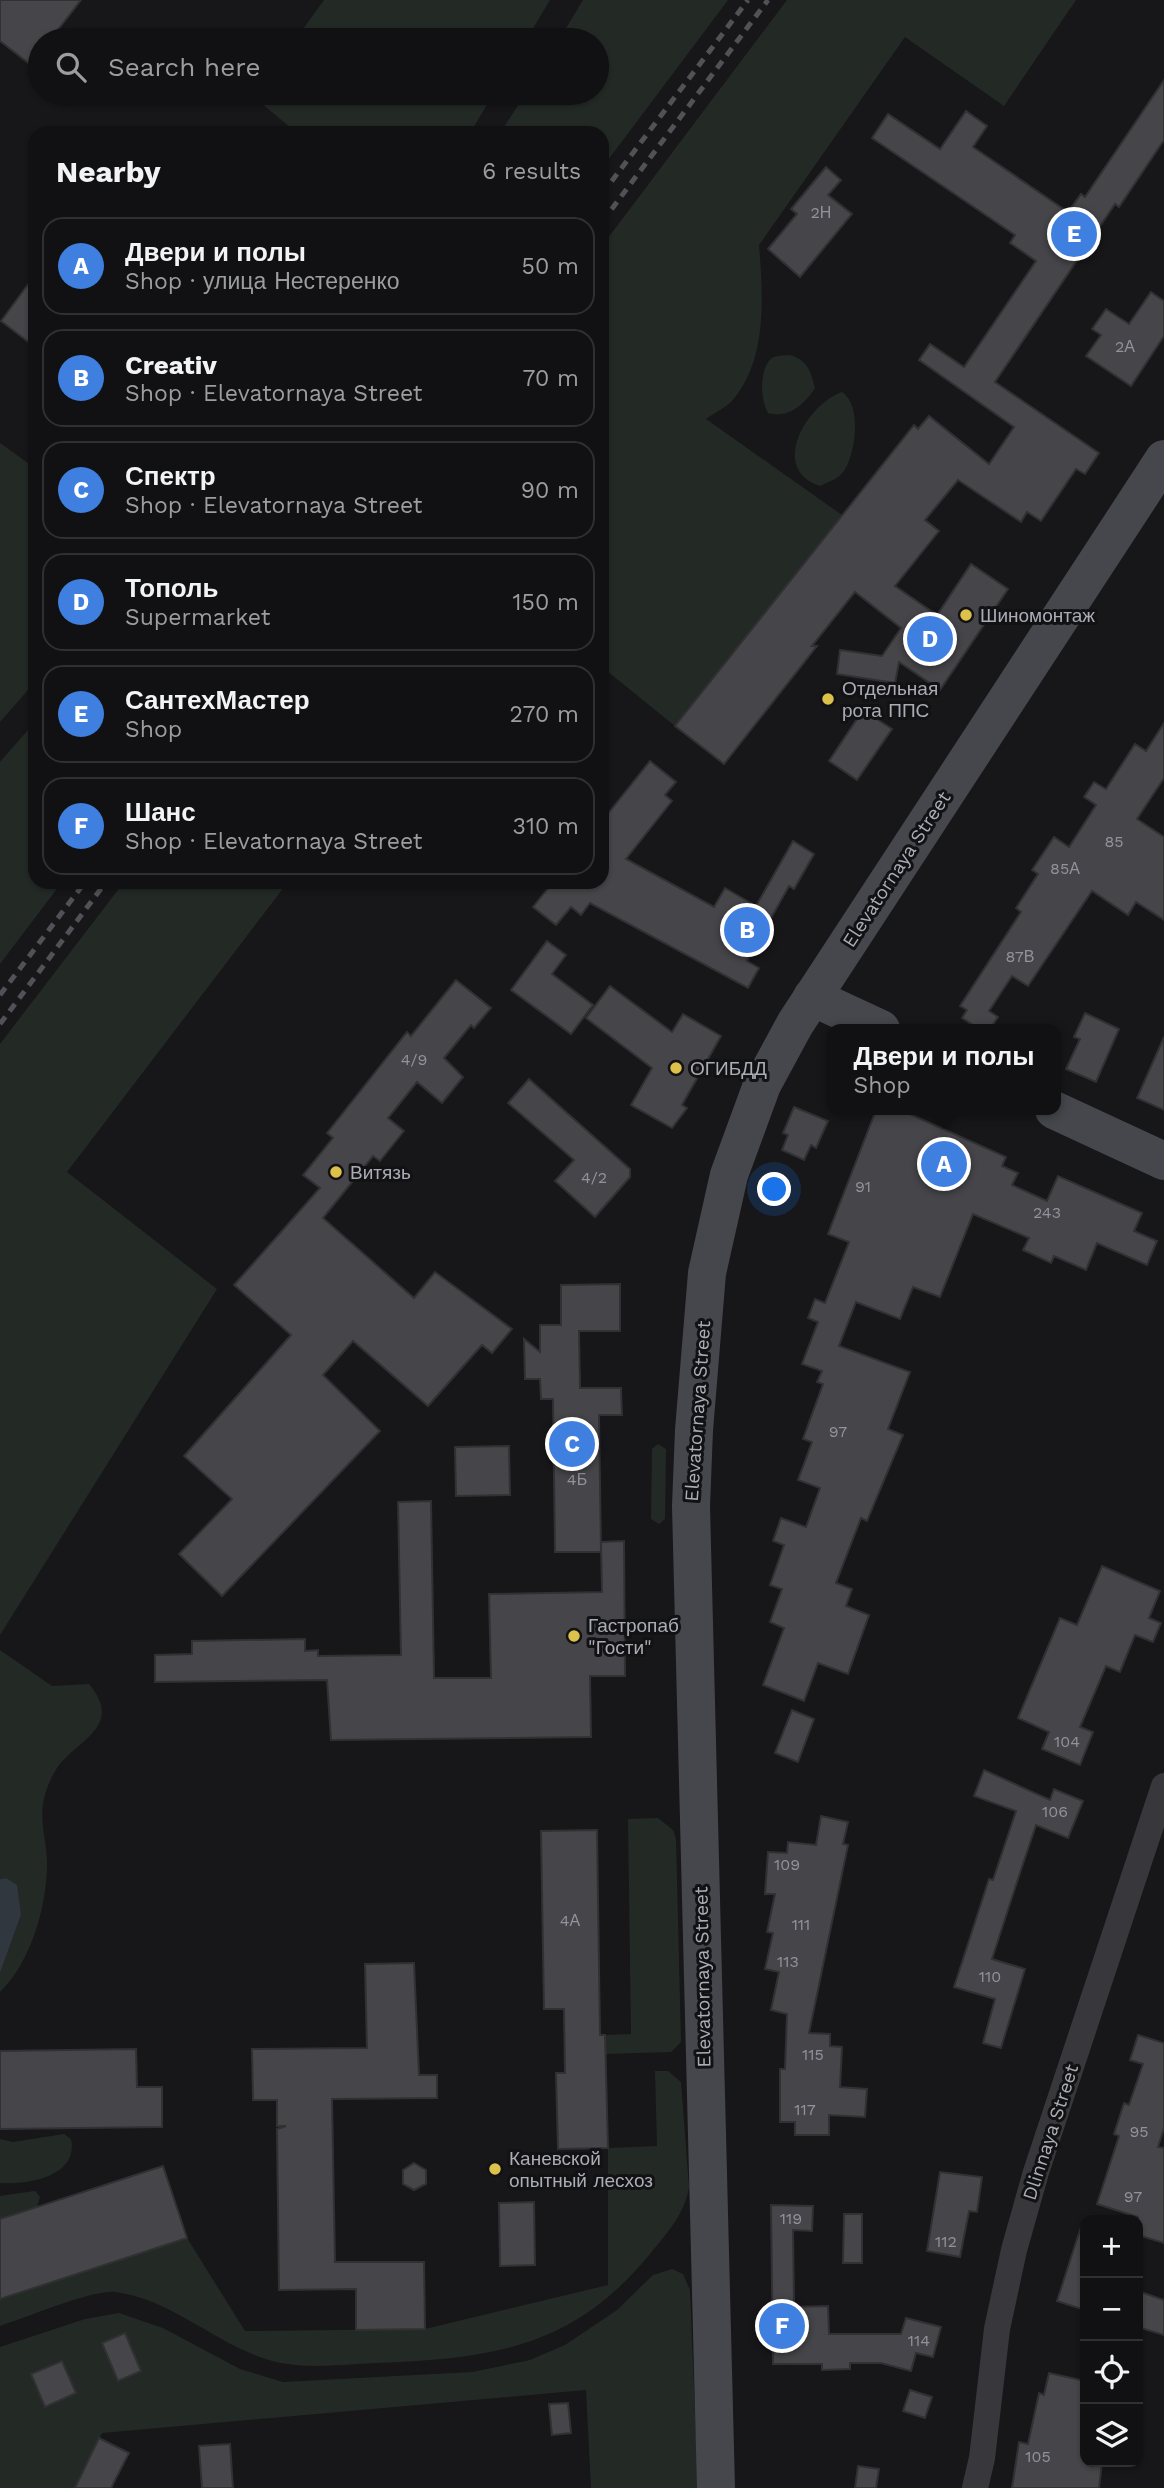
<!DOCTYPE html>
<meta charset="utf-8">
<style>
body{margin:0;font-family:"Work Sans",sans-serif;background:#1e1e20;color:#f1f3f6}
.controls{position:absolute;right:21px;bottom:21px;display:grid;overflow:hidden;border-radius:14px;box-shadow:0 2px 5px #0004}
.controls button{width:63px;height:63px;display:grid;place-items:center;padding:0;border:0;border-bottom:2px solid #303032;background:#111012;color:#f1f3f6;font:35px sans-serif}
.you{position:absolute;left:775px;top:1190px;width:24px;height:24px;margin:-18px;border:5px solid #fff;border-radius:50%;background:#1a73e8;box-shadow:0 0 0 10px #1a73e833}
.badge{display:grid;place-items:center;width:46px;height:46px;border-radius:50%;background:#dcc14a;color:#fff;font-size:23px;font-weight:700}
.pin{position:absolute;translate:-50% -50%;border:4px solid #fff;box-shadow:0 2px 7px #0006}
.popup{position:absolute;left:827px;top:1024px;width:234px;height:91px;box-sizing:border-box;display:grid;place-content:center;border-radius:14px;background:#111012;filter:drop-shadow(0 2px 5px #0005);font-size:23px;white-space:nowrap;color:#9c9d9f}
.popup b{font-size:26px;color:#f1f3f6}
.popup::after{content:'';position:absolute;left:50%;top:100%;margin-left:-14px;border:14px solid transparent;border-top-color:#111012}
.list{margin:0;padding:0;list-style:none}
h2{display:flex;justify-content:space-between;align-items:center;height:91px;margin:0;padding:0 28px;font-size:30px}
h2 small{font-size:23px;font-weight:400;color:#9c9d9f}
.list li{display:grid;grid-template-columns:46px 1fr auto;gap:21px;align-items:center;box-sizing:border-box;height:98px;margin:0 14px 14px;padding:0 14px;border:2px solid #303032;border-radius:21px}
.list b{display:block;font-size:26px;white-space:nowrap}
.list p{margin:0;font-size:23px;white-space:nowrap;color:#9c9d9f}
.list em{font-size:23px;font-style:normal;color:#9c9d9f}
.icon{flex:none;width:38px;height:38px;fill:none;stroke:currentColor;stroke-width:2;stroke-linecap:round;stroke-linejoin:round}
.map{position:relative;flex:none;width:1164px;height:2488px;overflow:hidden}
.search{position:absolute;background:#111012;box-shadow:0 2px 5px #0004;left:28px;top:28px;width:581px;height:77px;display:flex;align-items:center;gap:18px;box-sizing:border-box;padding:0 24px;border-radius:38px;color:#9c9d9f;font-size:26px}
.panel{position:absolute;background:#111012;box-shadow:0 2px 5px #0004;left:28px;top:126px;width:581px;height:763px;border-radius:21px}
.map>svg:first-child{display:block}
</style>
<div class="map">
<svg width="1164" height="2488" viewBox="0 0 1164 2488">
<rect width="100%" height="100%" fill="#171618"/>
<g fill="#232a25">
<path d="M 324,0 L 550,0 L 526,40 L 295,40 Z"/>
<path d="M 583,0 L 728,0 L 602,168 L 602,133 L 500,133 L 526,93 L 597,93 L 597,40 L 559,40 Z"/>
<path d="M 787,0 L 1076,0 L 1004,106 L 905,37 L 759,245 C 763,295 768,360 732,401 C 725,408 714,413 706,419 L 842,515 L 675,726 L 602,667 L 602,246 Z"/>
<path d="M 257,93 L 494,93 L 470,133 L 297,133 L 254,97 Z"/>
<path d="M 790,355 C 807,360 811,371 815,388 C 804,405 788,419 768,413 C 760,400 759,368 772,358 C 777,355 784,356 790,355 Z"/>
<path d="M 842,392 C 862,405 856,453 844,471 C 838,479 829,482 820,486 C 769,469 806,405 842,392 Z"/>
<path d="M 0,443 L 35,468 L 35,682 L 0,722 Z"/>
<path d="M 35,722 L 35,882 L 62,882 L 0,964 L 0,762 Z"/>
<path d="M 124,882 L 288,882 L 67,1172 L 217,1289 L 0,1635 L 0,1044 Z"/>
<path d="M 658,1444 L 666,1449 L 665,1519 L 659,1524 L 651,1519 L 652,1449 Z"/>
<path d="M 0,1650 L 52,1686 L 89,1684 C 123,1725 81,1738 59,1765 C 51,1776 45,1791 43,1804 C 40,1823 47,1844 47,1863 C 47,1906 31,1962 0,1992 L 0,1973 L 21,1915 L 6,1878 L 0,1879 Z"/>
<path d="M 658,1818 L 673,1830 L 676,1839 L 681,2042 L 671,2052 L 605,2054 L 605,2035 L 631,2034 L 628,1819 Z"/>
<path d="M 655,2071 L 668,2071 L 681,2082 L 689,2187 C 685,2214 667,2233 650,2254 C 572,2349 492,2358 376,2363 C 345,2364 312,2369 281,2363 C 222,2351 176,2300 116,2292 C 93,2289 25,2318 0,2326 L 0,2299 L 187,2238 L 245,2331 L 425,2329 L 608,2285 L 608,2148 L 657,2146 Z"/>
<path d="M 64,2134 L 71,2139 C 79,2176 29,2185 0,2183 L 0,2139 L 13,2142 Z"/>
<path d="M 35,2191 L 40,2197 L 37,2207 L 0,2219 L 0,2196 Z"/>
<path d="M 672,2269 L 683,2274 L 690,2290 L 698,2488 L 591,2488 L 586,2390 L 102,2433 L 75,2488 L 0,2488 L 0,2347 L 85,2319 L 119,2313 L 163,2328 L 240,2369 L 283,2382 L 472,2372 L 530,2360 L 565,2345 L 617,2310 L 653,2275 Z"/>
</g>
<path fill="#31373f" d="M 6,1878 L 17,1885 L 21,1915 L 0,1973 L 0,1879 Z"/>
<g fill="#46464a" stroke="#313134" stroke-width="2">
<path d="M 0,0 L 81,0 L 50,40 L 40,40 L 40,54 L 31,65 L 0,41 Z"/>
<path d="M 1164,80 L 1164,140 L 1119,207 L 1115,204 L 995,382 L 1099,453 L 1085,474 L 1076,469 L 1041,521 L 1027,512 L 1021,522 L 958,480 L 925,520 L 939,531 L 895,586 L 937,615 L 971,564 L 1008,589 L 940,690 L 899,662 L 895,683 L 837,674 L 840,650 L 882,656 L 901,628 L 855,592 L 812,646 L 817,646 L 724,764 L 675,726 L 914,425 L 918,429 L 929,416 L 989,464 L 1014,427 L 919,360 L 930,344 L 964,367 L 1036,261 L 1010,243 L 1015,235 L 872,138 L 888,114 L 940,149 L 966,111 L 987,126 L 973,147 L 1068,212 L 1081,194 L 1085,197 Z"/>
<path d="M 826,167 L 841,180 L 828,195 L 852,214 L 800,277 L 768,249 L 797,214 L 791,209 Z"/>
<path d="M 35,275 L 35,347 L 1,321 Z"/>
<path d="M 1151,292 L 1164,301 L 1164,336 L 1131,386 L 1086,356 L 1101,335 L 1092,329 L 1106,309 L 1129,324 Z"/>
<path d="M 863,710 L 892,729 L 857,780 L 829,761 Z"/>
<path d="M 1164,723 L 1164,778 L 1137,819 L 1164,837 L 1164,920 L 1136,902 L 1128,915 L 1092,891 L 1028,986 L 1012,976 L 989,1011 L 998,1017 L 990,1029 L 979,1029 L 962,1018 L 967,1010 L 960,1006 L 1021,912 L 1016,908 L 1038,874 L 1032,870 L 1054,837 L 1069,847 L 1096,805 L 1084,797 L 1094,782 L 1106,789 L 1135,744 L 1146,751 Z"/>
<path d="M 650,761 L 676,782 L 665,795 L 672,801 L 626,859 L 714,907 L 725,888 L 756,906 L 793,841 L 814,854 L 794,889 L 789,886 L 747,961 L 759,968 L 748,988 L 590,903 L 581,915 L 571,907 L 556,925 L 533,907 L 553,882 L 602,882 L 602,821 Z"/>
<path d="M 547,941 L 566,955 L 552,974 L 593,1005 L 571,1034 L 511,990 Z"/>
<path d="M 456,980 L 491,1008 L 474,1028 L 471,1025 L 444,1058 L 463,1077 L 442,1103 L 417,1082 L 388,1118 L 404,1131 L 380,1161 L 373,1156 L 323,1218 L 414,1298 L 435,1272 L 512,1329 L 492,1353 L 482,1345 L 428,1406 L 353,1341 L 323,1375 L 380,1431 L 222,1596 L 179,1554 L 232,1499 L 184,1456 L 291,1335 L 234,1285 L 320,1188 L 303,1175 L 333,1138 L 327,1133 L 407,1032 L 411,1036 Z"/>
<path d="M 610,986 L 672,1032 L 683,1014 L 721,1036 L 682,1105 L 687,1108 L 672,1128 L 631,1105 L 652,1068 L 586,1018 Z"/>
<path d="M 1085,1013 L 1119,1029 L 1096,1082 L 1066,1069 L 1080,1039 L 1074,1037 Z"/>
<path d="M 1164,1037 L 1164,1110 L 1137,1098 Z"/>
<path d="M 529,1079 L 630,1169 L 630,1177 L 595,1217 L 555,1181 L 574,1160 L 508,1103 Z"/>
<path d="M 794,1107 L 828,1121 L 816,1148 L 811,1145 L 804,1160 L 782,1150 L 788,1135 L 783,1133 Z"/>
<path d="M 876,1110 L 901,1110 L 1006,1157 L 1002,1166 L 1018,1173 L 1012,1185 L 1047,1201 L 1058,1176 L 1142,1213 L 1134,1231 L 1157,1241 L 1147,1265 L 1097,1243 L 1086,1270 L 1054,1256 L 1051,1263 L 1023,1250 L 1029,1238 L 973,1214 L 940,1297 L 913,1287 L 900,1319 L 856,1302 L 839,1346 L 910,1372 L 888,1429 L 903,1435 L 867,1521 L 861,1518 L 836,1583 L 852,1589 L 846,1606 L 869,1615 L 848,1674 L 818,1663 L 804,1701 L 763,1685 L 784,1628 L 770,1622 L 782,1589 L 770,1585 L 784,1545 L 773,1541 L 781,1518 L 806,1527 L 820,1488 L 798,1480 L 812,1442 L 803,1439 L 823,1384 L 817,1382 L 822,1371 L 802,1364 L 818,1322 L 808,1318 L 815,1299 L 825,1303 L 849,1242 L 828,1234 Z"/>
<path d="M 620,1284 L 620,1331 L 579,1331 L 580,1388 L 621,1388 L 622,1415 L 599,1415 L 601,1552 L 555,1552 L 553,1399 L 541,1399 L 540,1379 L 525,1379 L 524,1339 L 540,1352 L 540,1325 L 561,1325 L 561,1285 Z"/>
<path d="M 509,1446 L 510,1495 L 456,1496 L 455,1447 Z"/>
<path d="M 431,1501 L 434,1678 L 491,1678 L 489,1594 L 602,1592 L 601,1542 L 624,1541 L 625,1676 L 590,1676 L 591,1737 L 331,1740 L 327,1680 L 155,1682 L 155,1655 L 192,1654 L 192,1641 L 305,1639 L 305,1651 L 318,1650 L 318,1656 L 401,1655 L 398,1502 Z"/>
<path d="M 1102,1566 L 1160,1591 L 1149,1618 L 1161,1623 L 1153,1642 L 1135,1635 L 1120,1672 L 1106,1666 L 1080,1727 L 1093,1732 L 1080,1765 L 1042,1749 L 1049,1732 L 1018,1718 L 1060,1618 L 1077,1625 Z"/>
<path d="M 792,1710 L 814,1719 L 798,1762 L 775,1753 Z"/>
<path d="M 984,1770 L 1050,1800 L 1054,1789 L 1083,1801 L 1068,1838 L 1036,1825 L 1016,1885 L 992,1959 L 1025,1969 L 1001,2048 L 983,2043 L 995,1999 L 954,1987 L 989,1879 L 993,1880 L 1016,1811 L 974,1796 Z"/>
<path d="M 821,1816 L 848,1822 L 843,1844 L 848,1845 L 809,2033 L 830,2034 L 830,2046 L 842,2047 L 840,2087 L 867,2089 L 865,2117 L 829,2115 L 829,2135 L 795,2135 L 795,2122 L 780,2122 L 780,2069 L 785,2069 L 787,2014 L 771,2010 L 779,1972 L 765,1969 L 773,1933 L 767,1932 L 775,1894 L 765,1894 L 768,1852 L 787,1853 L 788,1842 L 816,1845 Z"/>
<path d="M 597,1830 L 600,2035 L 605,2035 L 608,2148 L 558,2149 L 556,2073 L 565,2073 L 564,2009 L 544,2009 L 541,1831 Z"/>
<path d="M 414,1963 L 419,2075 L 437,2075 L 437,2098 L 332,2099 L 335,2262 L 424,2262 L 425,2329 L 356,2330 L 356,2289 L 279,2290 L 277,2129 L 286,2126 L 277,2126 L 277,2100 L 253,2100 L 252,2049 L 367,2048 L 365,1964 Z"/>
<path d="M 1138,2035 L 1164,2043 L 1164,2128 L 1158,2147 L 1164,2148 L 1164,2243 L 1138,2235 L 1138,2217 L 1097,2204 L 1119,2136 L 1114,2134 L 1124,2103 L 1129,2105 L 1143,2064 L 1130,2060 Z"/>
<path d="M 136,2049 L 137,2087 L 162,2087 L 162,2127 L 0,2129 L 0,2051 Z"/>
<path d="M 414,2163 L 426,2170 L 426,2184 L 414,2190 L 403,2184 L 403,2170 Z"/>
<path d="M 163,2166 L 187,2238 L 0,2299 L 0,2219 Z"/>
<path d="M 940,2172 L 982,2177 L 977,2212 L 969,2211 L 960,2257 L 927,2251 Z"/>
<path d="M 534,2202 L 535,2265 L 500,2266 L 499,2203 Z"/>
<path d="M 771,2205 L 813,2206 L 812,2231 L 793,2230 L 794,2307 L 828,2306 L 829,2334 L 901,2334 L 906,2318 L 941,2327 L 933,2357 L 916,2353 L 911,2371 L 881,2363 L 850,2363 L 850,2369 L 822,2370 L 822,2364 L 773,2364 Z"/>
<path d="M 844,2214 L 862,2214 L 862,2263 L 843,2263 Z"/>
<path d="M 1081,2227 L 1085,2228 L 1085,2310 L 1057,2301 Z"/>
<path d="M 1138,2291 L 1164,2300 L 1164,2335 L 1138,2327 Z"/>
<path d="M 125,2333 L 141,2371 L 118,2381 L 102,2343 Z"/>
<path d="M 62,2361 L 76,2393 L 45,2407 L 31,2374 Z"/>
<path d="M 1049,2373 L 1085,2381 L 1085,2462 L 1102,2462 L 1099,2488 L 1012,2488 L 1019,2442 L 1028,2444 L 1039,2393 L 1044,2395 Z"/>
<path d="M 910,2390 L 932,2397 L 925,2418 L 903,2411 Z"/>
<path d="M 568,2403 L 571,2433 L 552,2435 L 549,2404 Z"/>
<path d="M 99,2438 L 129,2453 L 111,2488 L 75,2488 Z"/>
<path d="M 230,2444 L 233,2488 L 202,2488 L 199,2446 Z"/>
<path d="M 858,2466 L 879,2469 L 876,2488 L 855,2488 Z"/>
</g>
<g fill="none" stroke-linecap="round" stroke-linejoin="round">
<path stroke="#38383c" stroke-width="26" d="M 975,2488 L 982,2458 L 997,2329 L 1014,2250 L 1036,2172 L 1164,1786"/>
<g stroke="#46474c" stroke-width="38">
<path d="M 812,997 L 881,1029"/>
<path d="M 1054,1110 L 1164,1161"/>
<path d="M 716,2488 L 691,1506 L 694,1430 L 707,1273 L 729,1175 L 762,1085 L 795,1024 L 1164,459"/>
</g>
<g stroke="#515257" stroke-width="5" stroke-dasharray="9 7" stroke-linecap="butt">
<path d="M 602,194 L 748,0"/>
<path d="M 602,222 L 768,0"/>
<path d="M 0,995 L 85,882"/>
<path d="M 0,1024 L 106,882"/>
</g>
</g>
<g fill="#dcc14a" stroke="#121113" stroke-width="2.5">
<circle cx="966" cy="615" r="7"/>
<circle cx="828" cy="699" r="7"/>
<circle cx="676" cy="1068" r="7"/>
<circle cx="336" cy="1172" r="7"/>
<circle cx="574" cy="1636" r="7"/>
<circle cx="495" cy="2169" r="7"/>
</g>
<g text-anchor="middle" stroke-width="6" stroke-linejoin="round" paint-order="stroke">
<g font-size="16" fill="#91929b">
<text x="821" y="218">2Н</text>
<text x="1125" y="352">2А</text>
<text x="1114" y="847">85</text>
<text x="1065" y="874">85А</text>
<text x="1020" y="962">87В</text>
<text x="414" y="1065">4/9</text>
<text x="594" y="1183">4/2</text>
<text x="863" y="1192">91</text>
<text x="1047" y="1218">243</text>
<text x="838" y="1437">97</text>
<text x="577" y="1485">4Б</text>
<text x="1067" y="1747">104</text>
<text x="1055" y="1817">106</text>
<text x="787" y="1870">109</text>
<text x="570" y="1926">4А</text>
<text x="801" y="1930">111</text>
<text x="788" y="1967">113</text>
<text x="990" y="1982">110</text>
<text x="813" y="2060">115</text>
<text x="805" y="2115">117</text>
<text x="1139" y="2137">95</text>
<text x="1133" y="2202">97</text>
<text x="791" y="2224">119</text>
<text x="946" y="2247">112</text>
<text x="919" y="2346">114</text>
<text x="1038" y="2462">105</text>
</g>
<g font-size="19" fill="#aaacb6" stroke="#121113" text-anchor="start">
<text x="980" y="622">Шиномонтаж</text>
<text x="842" y="695">Отдельная<tspan x="842" dy="22">рота ППС</tspan></text>
<text x="690" y="1075">ОГИБДД</text>
<text x="350" y="1179">Витязь</text>
<text x="588" y="1632">Гастропаб<tspan x="588" dy="22">"Гости"</tspan></text>
<text x="509" y="2165">Каневской<tspan x="509" dy="22">опытный лесхоз</tspan></text>
</g>
<g font-size="19" fill="#aaacb6" stroke="#121113">
<text transform="translate(896 869) rotate(-57)" y="7">Elevatornaya Street</text>
<text transform="translate(697 1411) rotate(-86)" y="7">Elevatornaya Street</text>
<text transform="translate(702 1977) rotate(-91)" y="7">Elevatornaya Street</text>
<text transform="translate(1050 2132) rotate(-72)" y="7">Dlinnaya Street</text>
</g>
</g>
</svg>
<div class="controls">
<button>+</button>
<button>−</button>
<button><svg class="icon" aria-label="locate" viewBox="0 0 24 24"><circle cx="12" cy="12" r="6"/><path d="M12 2v4M12 18v4M2 12h4M18 12h4"/></svg></button>
<button><svg class="icon" aria-label="layers" viewBox="0 0 24 24"><path d="M12 4l9 5-9 5-9-5zM3 14l9 5 9-5"/></svg></button>
</div>
<div class="you"></div>
<div class="pin badge" style="left:944px;top:1164px;background:#3f7fe0">A</div>
<div class="popup"><b>Двери и полы</b>Shop</div>
<div class="pin badge" style="left:747px;top:930px;background:#3f7fe0">B</div>
<div class="pin badge" style="left:572px;top:1444px;background:#3f7fe0">C</div>
<div class="pin badge" style="left:930px;top:639px;background:#3f7fe0">D</div>
<div class="pin badge" style="left:1074px;top:234px;background:#3f7fe0">E</div>
<div class="pin badge" style="left:782px;top:2326px;background:#3f7fe0">F</div>
<div class="search"><svg class="icon" aria-label="search" viewBox="0 0 24 24"><circle cx="10" cy="10" r="6"/><path d="M15 15l6 6"/></svg>Search here</div>
<section class="panel">
<h2>Nearby<small>6 results</small></h2>
<ul class="list">
<li><span class="badge" style="background:#3f7fe0">A</span><div><b>Двери и полы</b><p>Shop · улица Нестеренко</p></div><em>50 m</em></li>
<li><span class="badge" style="background:#3f7fe0">B</span><div><b>Creativ</b><p>Shop · Elevatornaya Street</p></div><em>70 m</em></li>
<li><span class="badge" style="background:#3f7fe0">C</span><div><b>Спектр</b><p>Shop · Elevatornaya Street</p></div><em>90 m</em></li>
<li><span class="badge" style="background:#3f7fe0">D</span><div><b>Тополь</b><p>Supermarket</p></div><em>150 m</em></li>
<li><span class="badge" style="background:#3f7fe0">E</span><div><b>СантехМастер</b><p>Shop</p></div><em>270 m</em></li>
<li><span class="badge" style="background:#3f7fe0">F</span><div><b>Шанс</b><p>Shop · Elevatornaya Street</p></div><em>310 m</em></li>
</ul>
</section>
</div>
